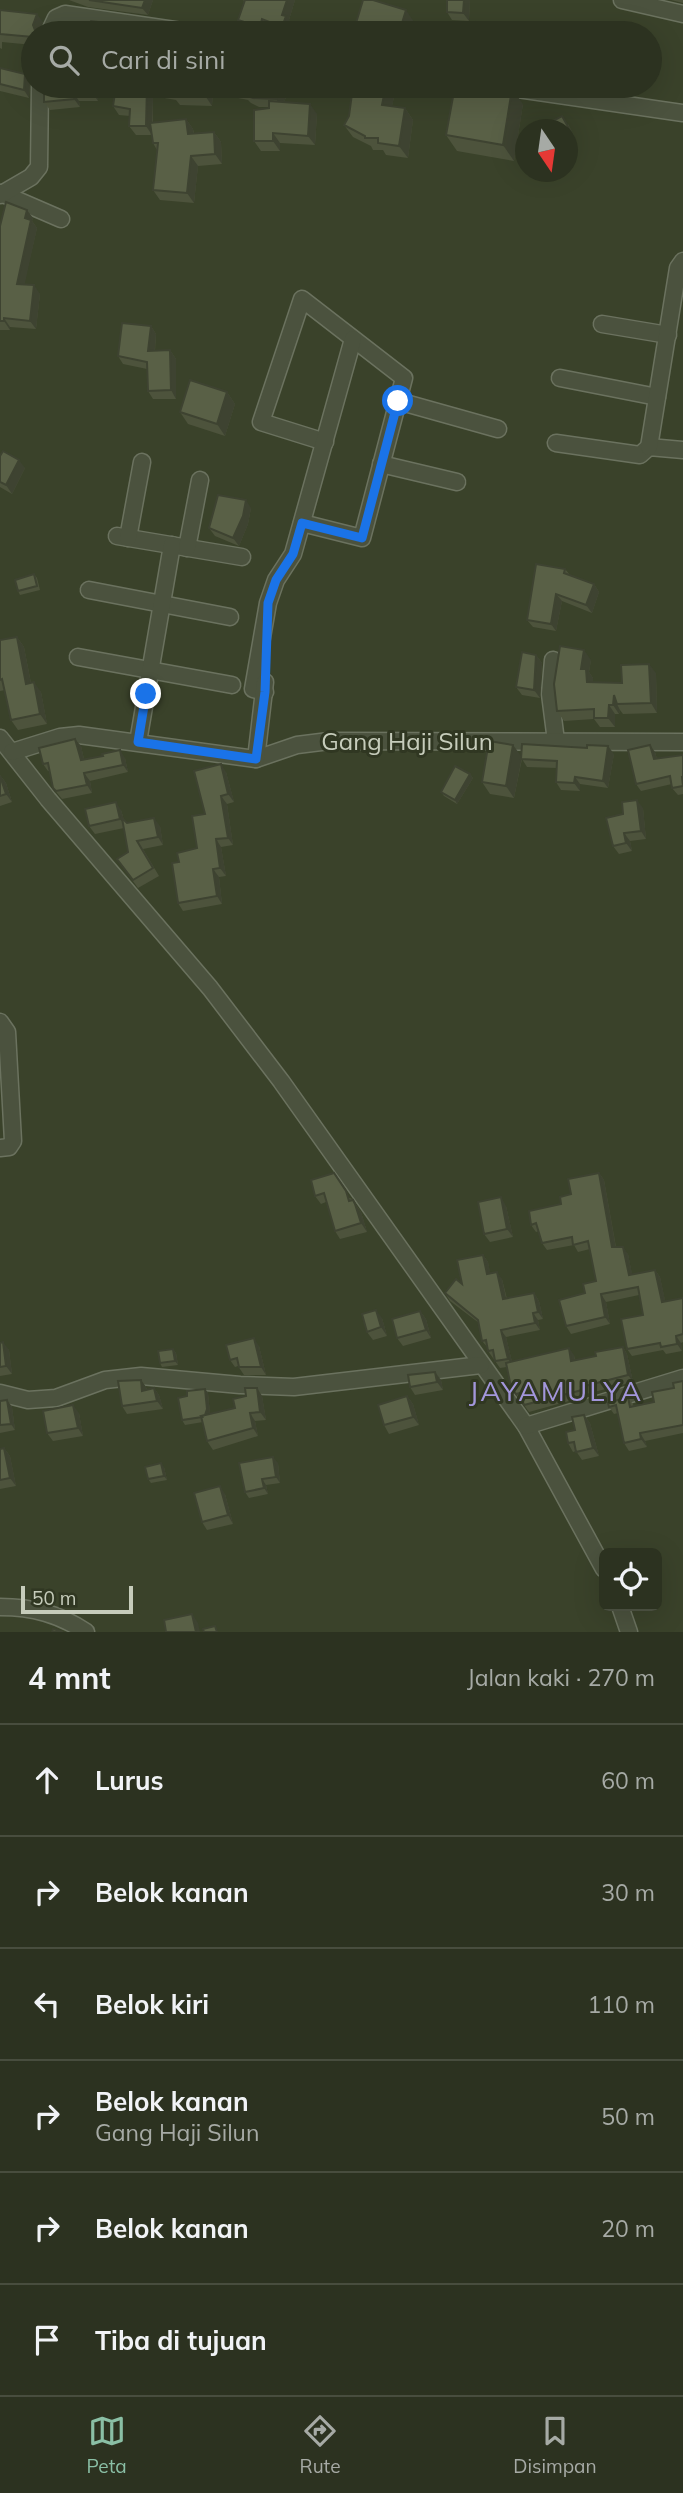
<!DOCTYPE html>
<html lang="id">
<meta charset="utf-8">
<style>
body{margin:0;font-family:Mulish,sans-serif;background:#343a29;color:#f1f3f6}
.controls{position:absolute;right:21px;bottom:21px;display:grid;overflow:hidden;border-radius:10px;box-shadow:0 7px 28px #0002}
.controls button{width:63px;height:63px;display:grid;place-items:center;padding:0;border:0;border-bottom:2px solid #484d3e;background:#2c3220;color:#f1f3f6;font:35px sans-serif}
.compass{position:absolute;left:515px;top:119px;width:63px;height:63px;border-radius:50%;background:#2c3220;box-shadow:0 7px 28px #0002;rotate:167deg}
.scale{position:absolute;left:21px;bottom:18px;width:112px;box-sizing:border-box;padding-left:7px;border:4px solid #c6ccbb;border-top:0;font-size:19px;line-height:24px;white-space:nowrap;color:#c6ccbb;-webkit-text-stroke:5px #303722;paint-order:stroke}
.stop{position:absolute;width:21px;height:21px;margin:-16px;border:5px solid #1a73e8;border-radius:50%;background:#fff}
.stop.end{background:#1a73e8;border-color:#fff;box-shadow:0 2px 7px #0008}
.list{margin:0;padding:0;list-style:none}
h2{display:flex;justify-content:space-between;align-items:center;height:91px;margin:0;padding:0 28px;font-size:30px}
h2 small{font-size:23px;font-weight:400;color:#a6aaa5}
.list li{display:grid;grid-template-columns:46px 1fr auto;gap:21px;align-items:center;box-sizing:border-box;height:112px;padding:0 28px;border-top:2px solid #484d3e}
.list b{display:block;font-size:26px;white-space:nowrap}
.list p{margin:0;font-size:23px;white-space:nowrap;color:#a6aaa5}
.list em{font-size:23px;font-style:normal;color:#a6aaa5}
.icon{flex:none;width:38px;height:38px;fill:none;stroke:currentColor;stroke-width:2;stroke-linecap:round;stroke-linejoin:round}
.map{position:relative;flex:none;width:683px;height:1632px;overflow:hidden}
.search{position:absolute;background:#2c3220;box-shadow:0 7px 28px #0002;left:21px;right:21px;top:21px;height:77px;display:flex;align-items:center;gap:18px;box-sizing:border-box;padding:0 24px;border-radius:38px;color:#a6aaa5;font-size:26px}
.sheet{height:763px;background:#2c3220}
nav{display:flex;justify-content:space-around;align-items:center;box-sizing:border-box;height:98px;border-top:2px solid #484d3e;background:#2c3220;font-size:19px;color:#a6aaa5}
nav a{display:grid;justify-items:center;gap:4px}
nav .on{color:#8abfa5}
.map>svg:first-child{display:block}
</style>
<div class="map">
<svg width="683" height="1632" viewBox="0 0 683 1632">
<rect width="100%" height="100%" fill="#3a422a"/>
<g fill="none" stroke-linecap="round" stroke-linejoin="round">
<g stroke="#6b725f" stroke-width="19">
<g id="minor">
<path d="M 622,0 L 683,14"/>
<path d="M 49,33 L 56,18 L 65,14 L 195,33"/>
<path d="M 429,86 L 503,87 L 683,113"/>
<path d="M 1,193 L 61,219"/>
<path d="M 0,195 L 31,177 L 39,167 L 40,86"/>
<path d="M 602,324 L 668,335"/>
<path d="M 560,378 L 657,397"/>
<path d="M 398,401 L 498,429"/>
<path d="M 556,443 L 640,455 L 649,447 L 683,450"/>
<path d="M 649,447 L 678,268 L 683,261"/>
<path d="M 381,464 L 457,482"/>
<path d="M 302,523 L 362,538 L 404,378 L 302,299 L 261,422 L 325,442"/>
<path d="M 117,536 L 242,557"/>
<path d="M 128,538 L 142,462"/>
<path d="M 187,548 L 200,480"/>
<path d="M 89,590 L 230,617"/>
<path d="M 78,657 L 232,685"/>
<path d="M 553,660 L 550,694 L 556,741"/>
<path d="M 265,692 L 253,689 L 268,603 L 276,580 L 293,554 L 353,339"/>
<path d="M 0,738 L 48,799 L 210,988 L 281,1081 L 526,1426 L 604,1569"/>
<path d="M 138,742 L 172,545"/>
<path d="M 12,752 L 60,737 L 79,735 L 256,759 L 297,745 L 329,741 L 683,742"/>
<path d="M 256,759 L 265,682"/>
<path d="M 0,1022 L 7,1032 L 13,1141 L 9,1147 L 0,1148"/>
<path d="M 0,1393 L 28,1400 L 56,1398 L 105,1380 L 141,1376 L 240,1385 L 294,1387 L 481,1365"/>
<path d="M 526,1426 L 683,1378"/>
<path d="M 620,1606 L 629,1632"/>
<path d="M 0,1607 C 33,1607 59,1614 86,1632"/>
</g>
</g>
<use href="#minor" stroke="#4b523e" stroke-width="16"/>
</g>
<g fill="#4d533c">
<path d="M 69,0 L 153,0 L 148,15 L 88,7 Z"/>
<path d="M 243,0 L 295,0 L 289,20 L 291,24 L 288,33 L 284,33 L 268,27 L 266,33 L 261,33 L 244,28 L 238,20 L 244,1 Z"/>
<path d="M 447,0 L 470,0 L 469,21 L 452,20 L 447,12 Z"/>
<path d="M 670,0 L 683,0 L 683,3 L 671,0 Z"/>
<path d="M 0,10 L 43,22 L 39,33 L 33,33 L 33,45 L 2,42 L 2,49 L 0,48 Z"/>
<path d="M 0,68 L 25,74 L 30,83 L 29,98 L 0,91 Z"/>
<path d="M 44,86 L 98,86 L 98,101 L 79,101 L 80,107 L 50,110 L 44,102 Z"/>
<path d="M 116,86 L 289,86 L 290,88 L 284,102 L 317,114 L 315,145 L 280,143 L 280,151 L 261,151 L 254,141 L 269,107 L 259,107 L 251,103 L 248,100 L 213,93 L 212,106 L 180,105 L 176,100 L 153,96 L 153,123 L 186,119 L 193,129 L 194,133 L 214,132 L 221,142 L 222,164 L 198,166 L 194,203 L 160,200 L 153,190 L 157,150 L 153,143 L 152,135 L 136,135 L 129,126 L 130,116 L 119,115 L 113,106 Z"/>
<path d="M 394,97 L 392,106 L 405,108 L 413,120 L 408,158 L 386,155 L 383,150 L 373,150 L 371,146 L 353,137 L 344,125 Z"/>
<path d="M 523,104 L 514,161 L 457,151 L 446,135 Z"/>
<path d="M 568,124 L 576,140 L 568,145 Z"/>
<path d="M 33,218 L 32,221 L 37,228 L 24,284 L 40,294 L 36,329 L 10,327 L 10,330 L 0,330 L 0,226 Z"/>
<path d="M 151,326 L 156,334 L 155,351 L 170,350 L 176,359 L 176,399 L 153,399 L 148,391 L 147,369 L 123,364 L 118,356 Z"/>
<path d="M 227,392 L 235,404 L 225,436 L 188,424 L 180,412 Z"/>
<path d="M 0,456 L 25,468 L 12,494 L 0,487 Z"/>
<path d="M 251,508 L 248,524 L 239,546 L 215,536 L 209,528 Z"/>
<path d="M 565,569 L 570,575 L 594,584 L 599,592 L 592,613 L 562,601 L 556,631 L 533,627 L 527,620 Z"/>
<path d="M 34,574 L 37,578 L 40,590 L 20,595 L 18,591 Z"/>
<path d="M 17,637 L 24,647 L 31,683 L 41,692 L 47,724 L 18,730 L 11,720 L 5,690 L 0,691 L 0,640 Z"/>
<path d="M 536,655 L 542,663 L 540,698 L 522,695 L 516,687 Z"/>
<path d="M 591,660 L 589,672 L 593,678 L 593,683 L 622,683 L 656,673 L 657,713 L 623,714 L 620,710 L 619,714 L 615,714 L 615,727 L 600,727 L 594,719 L 564,721 L 557,711 Z"/>
<path d="M 81,746 L 84,759 L 125,758 L 128,772 L 90,781 L 92,793 L 62,799 L 53,788 L 50,771 L 48,771 L 43,764 Z"/>
<path d="M 655,752 L 657,759 L 683,755 L 683,794 L 678,795 L 672,788 L 672,784 L 641,791 L 636,784 Z"/>
<path d="M 614,754 L 608,788 L 580,784 L 580,791 L 561,790 L 556,782 L 557,768 L 527,767 L 522,759 L 514,798 L 490,794 L 482,782 L 522,757 Z"/>
<path d="M 226,772 L 234,802 L 227,804 L 233,845 L 221,847 L 226,876 L 219,877 L 222,904 L 183,911 L 178,903 L 179,862 L 197,848 L 205,814 Z"/>
<path d="M 470,774 L 473,778 L 457,804 L 444,796 L 441,792 Z"/>
<path d="M 0,775 L 6,783 L 12,802 L 0,806 Z"/>
<path d="M 643,808 L 646,839 L 630,841 L 632,851 L 619,854 L 613,846 L 623,814 Z"/>
<path d="M 121,810 L 124,820 L 127,823 L 160,826 L 163,845 L 143,849 L 159,876 L 138,888 L 117,859 L 128,852 L 124,828 L 95,834 L 89,826 Z"/>
<path d="M 599,1173 L 604,1180 L 616,1247 L 628,1254 L 632,1275 L 655,1270 L 660,1277 L 665,1301 L 683,1298 L 683,1342 L 681,1343 L 682,1351 L 666,1354 L 663,1350 L 632,1356 L 627,1349 L 643,1315 L 639,1295 L 606,1302 L 610,1324 L 571,1334 L 566,1326 L 585,1293 L 596,1281 L 590,1249 L 578,1252 L 574,1245 L 547,1250 L 542,1243 L 539,1231 L 536,1232 L 531,1225 L 561,1204 L 571,1194 Z"/>
<path d="M 311,1180 L 352,1199 L 361,1212 L 367,1232 L 340,1239 L 335,1231 L 326,1202 L 321,1204 L 315,1196 Z"/>
<path d="M 506,1206 L 513,1237 L 490,1242 L 484,1234 Z"/>
<path d="M 483,1255 L 488,1262 L 490,1274 L 502,1279 L 507,1299 L 534,1293 L 539,1301 L 543,1319 L 538,1320 L 540,1330 L 506,1337 L 512,1362 L 574,1355 L 575,1360 L 596,1356 L 623,1347 L 627,1354 L 633,1382 L 586,1394 L 587,1396 L 529,1412 L 524,1405 L 523,1400 L 521,1401 L 511,1387 L 507,1367 L 500,1368 L 488,1351 L 488,1348 L 482,1341 L 479,1323 L 450,1301 L 445,1293 L 462,1284 Z"/>
<path d="M 420,1311 L 426,1319 L 431,1338 L 403,1346 L 397,1338 Z"/>
<path d="M 382,1318 L 387,1336 L 373,1340 L 367,1332 Z"/>
<path d="M 0,1343 L 9,1350 L 12,1374 L 0,1376 Z"/>
<path d="M 259,1346 L 266,1375 L 244,1375 L 238,1366 L 235,1367 L 230,1360 Z"/>
<path d="M 173,1349 L 176,1353 L 178,1365 L 162,1367 L 160,1363 Z"/>
<path d="M 141,1380 L 146,1387 L 147,1390 L 154,1388 L 159,1395 L 163,1409 L 127,1414 L 122,1406 Z"/>
<path d="M 441,1380 L 443,1390 L 415,1395 L 410,1387 Z"/>
<path d="M 683,1381 L 683,1433 L 645,1441 L 647,1447 L 629,1451 L 624,1443 L 618,1413 L 614,1414 L 609,1407 L 628,1397 L 634,1406 L 654,1402 Z"/>
<path d="M 257,1388 L 262,1396 L 266,1420 L 255,1421 L 258,1436 L 213,1450 L 207,1441 L 203,1422 L 185,1425 L 182,1420 L 187,1396 L 205,1389 L 208,1393 L 210,1414 L 235,1408 L 246,1396 Z"/>
<path d="M 407,1396 L 413,1404 L 419,1425 L 389,1434 L 384,1425 Z"/>
<path d="M 7,1400 L 12,1407 L 15,1430 L 0,1433 L 0,1401 Z"/>
<path d="M 79,1413 L 83,1436 L 53,1441 L 47,1433 Z"/>
<path d="M 584,1415 L 590,1423 L 599,1456 L 582,1460 L 576,1451 L 573,1452 L 568,1443 Z"/>
<path d="M 4,1448 L 10,1456 L 16,1486 L 0,1489 L 0,1449 Z"/>
<path d="M 278,1463 L 280,1483 L 266,1485 L 268,1494 L 249,1498 L 245,1492 Z"/>
<path d="M 164,1467 L 167,1480 L 151,1483 L 148,1479 Z"/>
<path d="M 225,1494 L 233,1524 L 207,1530 L 202,1522 Z"/>
</g>
<g fill="#3e4331">
<path d="M 145,0 L 153,0 L 148,15 L 142,8 Z"/>
<path d="M 287,0 L 295,0 L 289,20 L 291,24 L 288,33 L 286,33 L 282,27 L 282,15 Z"/>
<path d="M 464,0 L 470,0 L 469,21 L 463,13 Z"/>
<path d="M 406,10 L 414,22 L 411,33 L 399,33 Z"/>
<path d="M 37,14 L 43,22 L 39,33 L 36,33 L 33,25 Z"/>
<path d="M 262,19 L 268,27 L 266,33 L 264,33 L 260,27 Z"/>
<path d="M 25,74 L 30,83 L 29,98 L 24,90 Z"/>
<path d="M 92,86 L 98,86 L 98,101 L 92,92 Z"/>
<path d="M 207,86 L 213,93 L 212,106 L 206,97 Z"/>
<path d="M 282,86 L 289,86 L 290,88 L 282,107 L 276,99 Z"/>
<path d="M 386,86 L 394,97 L 390,117 L 382,105 Z"/>
<path d="M 147,87 L 153,96 L 152,135 L 146,126 Z"/>
<path d="M 512,89 L 523,104 L 514,161 L 503,145 Z"/>
<path d="M 73,92 L 79,101 L 80,107 L 74,99 Z"/>
<path d="M 310,104 L 317,114 L 315,145 L 308,136 Z"/>
<path d="M 405,108 L 413,120 L 408,158 L 399,146 Z"/>
<path d="M 186,119 L 193,129 L 195,144 L 188,134 Z"/>
<path d="M 214,132 L 221,142 L 222,164 L 215,154 Z"/>
<path d="M 273,133 L 280,143 L 280,151 L 273,141 Z"/>
<path d="M 191,156 L 198,166 L 194,203 L 187,193 Z"/>
<path d="M 27,210 L 33,218 L 32,221 L 37,228 L 23,292 L 17,284 L 25,218 Z"/>
<path d="M 34,285 L 40,294 L 36,329 L 30,321 Z"/>
<path d="M 4,318 L 10,327 L 10,330 L 4,321 Z"/>
<path d="M 151,326 L 156,334 L 154,359 L 148,351 Z"/>
<path d="M 170,350 L 176,359 L 176,399 L 171,390 Z"/>
<path d="M 227,392 L 235,404 L 225,436 L 217,424 Z"/>
<path d="M 19,460 L 25,468 L 12,494 L 6,485 Z"/>
<path d="M 246,500 L 251,508 L 248,524 L 239,546 L 233,538 Z"/>
<path d="M 594,584 L 599,592 L 592,613 L 586,605 Z"/>
<path d="M 556,594 L 562,601 L 556,631 L 551,624 Z"/>
<path d="M 17,637 L 24,647 L 33,694 L 26,684 Z"/>
<path d="M 584,650 L 591,660 L 589,672 L 593,678 L 594,692 L 587,682 L 581,669 Z"/>
<path d="M 536,655 L 542,663 L 540,698 L 534,690 Z"/>
<path d="M 649,664 L 656,673 L 657,713 L 651,703 Z"/>
<path d="M 34,682 L 41,692 L 47,724 L 40,714 Z"/>
<path d="M 614,695 L 617,704 L 620,710 L 619,714 L 613,705 Z"/>
<path d="M 609,705 L 615,714 L 615,727 L 608,718 Z"/>
<path d="M 75,739 L 81,746 L 86,768 L 81,760 Z"/>
<path d="M 513,745 L 522,757 L 514,798 L 506,786 Z"/>
<path d="M 650,745 L 655,752 L 659,767 L 654,759 Z"/>
<path d="M 608,746 L 614,754 L 608,788 L 603,781 Z"/>
<path d="M 120,750 L 125,758 L 128,772 L 123,765 Z"/>
<path d="M 221,764 L 226,772 L 234,802 L 228,794 Z"/>
<path d="M 84,773 L 90,781 L 92,793 L 87,785 Z"/>
<path d="M 470,774 L 473,778 L 457,804 L 455,800 Z"/>
<path d="M 0,775 L 6,783 L 12,802 L 6,794 Z"/>
<path d="M 575,777 L 580,784 L 580,791 L 574,783 Z"/>
<path d="M 221,796 L 227,804 L 233,845 L 228,838 Z"/>
<path d="M 637,800 L 643,808 L 646,839 L 641,831 Z"/>
<path d="M 116,802 L 121,810 L 126,827 L 120,819 Z"/>
<path d="M 154,818 L 160,826 L 163,845 L 158,837 Z"/>
<path d="M 624,833 L 630,841 L 632,851 L 626,843 Z"/>
<path d="M 216,839 L 221,847 L 226,876 L 220,868 Z"/>
<path d="M 213,869 L 219,877 L 222,904 L 217,896 Z"/>
<path d="M 599,1173 L 604,1180 L 617,1254 L 612,1247 Z"/>
<path d="M 501,1197 L 506,1206 L 513,1237 L 507,1229 Z"/>
<path d="M 355,1204 L 361,1212 L 367,1232 L 361,1223 Z"/>
<path d="M 623,1247 L 628,1254 L 634,1283 L 629,1275 Z"/>
<path d="M 483,1255 L 488,1262 L 492,1281 L 487,1274 Z"/>
<path d="M 655,1270 L 660,1277 L 667,1309 L 662,1302 Z"/>
<path d="M 497,1272 L 502,1279 L 508,1307 L 503,1299 Z"/>
<path d="M 534,1293 L 539,1301 L 543,1319 L 538,1312 Z"/>
<path d="M 601,1294 L 606,1302 L 610,1324 L 605,1317 Z"/>
<path d="M 376,1310 L 382,1318 L 387,1336 L 381,1327 Z"/>
<path d="M 420,1311 L 426,1319 L 431,1338 L 426,1330 Z"/>
<path d="M 533,1313 L 538,1320 L 540,1330 L 535,1323 Z"/>
<path d="M 501,1330 L 506,1337 L 513,1366 L 508,1359 Z"/>
<path d="M 676,1336 L 681,1343 L 682,1351 L 677,1344 Z"/>
<path d="M 254,1338 L 259,1346 L 266,1375 L 261,1367 Z"/>
<path d="M 3,1342 L 9,1350 L 12,1374 L 6,1366 Z"/>
<path d="M 623,1347 L 627,1354 L 633,1382 L 628,1375 Z"/>
<path d="M 569,1348 L 574,1355 L 576,1368 L 571,1361 Z"/>
<path d="M 173,1349 L 176,1353 L 178,1365 L 175,1361 Z"/>
<path d="M 435,1372 L 441,1380 L 443,1390 L 437,1382 Z"/>
<path d="M 141,1380 L 146,1387 L 148,1398 L 142,1391 Z"/>
<path d="M 154,1388 L 159,1395 L 163,1409 L 157,1401 Z"/>
<path d="M 257,1388 L 262,1396 L 266,1420 L 260,1412 Z"/>
<path d="M 205,1389 L 208,1393 L 210,1413 L 204,1417 Z"/>
<path d="M 407,1396 L 413,1404 L 419,1425 L 413,1417 Z"/>
<path d="M 7,1400 L 12,1407 L 15,1430 L 11,1424 Z"/>
<path d="M 73,1405 L 79,1413 L 83,1436 L 78,1428 Z"/>
<path d="M 250,1413 L 255,1421 L 258,1436 L 253,1428 Z"/>
<path d="M 584,1415 L 590,1423 L 599,1456 L 593,1448 Z"/>
<path d="M 640,1433 L 645,1441 L 647,1447 L 641,1439 Z"/>
<path d="M 4,1448 L 10,1456 L 16,1486 L 10,1478 Z"/>
<path d="M 273,1457 L 278,1463 L 280,1483 L 276,1477 Z"/>
<path d="M 161,1463 L 164,1467 L 167,1480 L 164,1476 Z"/>
<path d="M 262,1479 L 266,1485 L 268,1494 L 264,1488 Z"/>
<path d="M 220,1486 L 225,1494 L 233,1524 L 228,1515 Z"/>
<path d="M 192,1614 L 198,1623 L 200,1632 L 196,1632 Z"/>
</g>
<g fill="#596046" stroke="#3e4331" stroke-width="2">
<path d="M 89,0 L 145,0 L 142,8 Z"/>
<path d="M 245,0 L 287,0 L 282,15 L 286,16 L 282,27 L 262,19 L 260,27 L 238,20 Z"/>
<path d="M 363,0 L 373,0 L 406,10 L 399,33 L 353,33 Z"/>
<path d="M 447,0 L 464,0 L 463,13 L 447,12 Z"/>
<path d="M 0,10 L 37,14 L 33,25 L 36,33 L 33,33 L 33,37 L 0,34 Z"/>
<path d="M 91,21 L 127,26 L 128,33 L 87,33 Z"/>
<path d="M 476,22 L 502,30 L 500,33 L 472,33 Z"/>
<path d="M 541,29 L 568,33 L 541,33 Z"/>
<path d="M 0,68 L 25,74 L 24,90 L 0,84 Z"/>
<path d="M 44,86 L 92,86 L 92,92 L 73,92 L 74,99 L 44,102 Z"/>
<path d="M 116,86 L 207,86 L 206,97 L 174,96 L 174,92 L 147,87 L 146,126 L 129,126 L 130,109 L 113,106 Z"/>
<path d="M 213,86 L 282,86 L 276,99 L 253,98 L 245,95 L 246,92 Z"/>
<path d="M 353,86 L 386,86 L 382,105 L 405,108 L 399,146 L 378,143 L 378,138 L 365,138 L 365,136 L 344,125 L 349,116 Z"/>
<path d="M 455,86 L 489,86 L 512,89 L 503,145 L 446,135 Z"/>
<path d="M 269,101 L 310,104 L 308,136 L 273,133 L 273,141 L 254,141 L 254,110 L 269,108 Z"/>
<path d="M 562,116 L 571,132 L 568,134 L 568,130 L 553,130 L 549,123 Z"/>
<path d="M 186,119 L 188,134 L 214,132 L 215,154 L 191,156 L 187,193 L 153,190 L 158,143 L 153,143 L 150,123 Z"/>
<path d="M 6,202 L 27,210 L 25,218 L 31,220 L 17,284 L 34,285 L 30,321 L 4,318 L 4,321 L 0,321 L 0,226 Z"/>
<path d="M 122,323 L 151,326 L 148,351 L 170,350 L 171,390 L 148,391 L 147,362 L 118,356 Z"/>
<path d="M 190,380 L 227,392 L 217,424 L 180,412 Z"/>
<path d="M 3,451 L 19,460 L 6,485 L 0,482 L 0,456 Z"/>
<path d="M 218,495 L 246,500 L 243,516 L 233,538 L 209,528 Z"/>
<path d="M 536,564 L 565,569 L 564,573 L 594,584 L 586,605 L 556,594 L 551,624 L 527,620 Z"/>
<path d="M 34,574 L 37,586 L 18,591 L 15,580 Z"/>
<path d="M 17,637 L 26,684 L 34,682 L 40,714 L 11,720 L 2,679 L 0,680 L 0,640 Z"/>
<path d="M 560,646 L 584,650 L 581,669 L 586,669 L 587,682 L 622,683 L 621,665 L 649,664 L 651,703 L 617,704 L 614,695 L 613,705 L 609,705 L 608,718 L 594,718 L 594,709 L 557,711 L 554,684 Z"/>
<path d="M 522,652 L 536,655 L 534,690 L 516,687 Z"/>
<path d="M 75,739 L 81,760 L 103,756 L 102,754 L 120,750 L 123,765 L 84,773 L 87,785 L 56,791 L 53,788 L 48,763 L 43,764 L 39,748 Z"/>
<path d="M 489,741 L 513,745 L 506,786 L 482,782 Z"/>
<path d="M 522,744 L 587,748 L 587,745 L 608,746 L 603,781 L 575,777 L 574,783 L 556,782 L 557,761 L 521,759 Z"/>
<path d="M 650,745 L 654,759 L 683,755 L 683,777 L 682,777 L 683,786 L 672,788 L 670,776 L 636,784 L 628,750 Z"/>
<path d="M 221,764 L 228,794 L 221,796 L 228,838 L 216,839 L 220,868 L 213,869 L 217,896 L 178,903 L 172,863 L 179,862 L 177,853 L 197,848 L 192,816 L 205,814 L 194,771 Z"/>
<path d="M 455,766 L 470,774 L 455,800 L 441,792 Z"/>
<path d="M 0,776 L 6,794 L 0,796 Z"/>
<path d="M 637,800 L 641,831 L 624,833 L 626,843 L 613,846 L 606,818 L 623,814 L 622,802 Z"/>
<path d="M 116,802 L 120,819 L 89,826 L 85,809 Z"/>
<path d="M 122,818 L 127,823 L 154,818 L 158,837 L 137,841 L 153,868 L 133,880 L 117,859 L 128,852 Z"/>
<path d="M 334,1173 L 346,1191 L 349,1201 L 353,1200 L 355,1204 L 361,1223 L 335,1231 L 324,1193 L 315,1196 L 311,1180 Z"/>
<path d="M 599,1173 L 612,1247 L 623,1247 L 629,1275 L 655,1270 L 662,1302 L 683,1298 L 683,1334 L 676,1336 L 677,1344 L 661,1347 L 660,1343 L 627,1349 L 621,1319 L 643,1315 L 638,1287 L 601,1294 L 605,1317 L 566,1326 L 559,1300 L 585,1293 L 583,1284 L 596,1281 L 588,1241 L 573,1245 L 572,1237 L 542,1243 L 536,1223 L 531,1225 L 529,1211 L 561,1204 L 560,1197 L 571,1194 L 568,1179 Z"/>
<path d="M 501,1197 L 507,1229 L 484,1234 L 478,1202 Z"/>
<path d="M 483,1255 L 487,1274 L 497,1272 L 503,1299 L 534,1293 L 538,1312 L 533,1313 L 535,1323 L 501,1330 L 508,1359 L 495,1361 L 493,1350 L 488,1351 L 486,1340 L 482,1341 L 478,1320 L 445,1293 L 456,1279 L 462,1284 L 457,1260 Z"/>
<path d="M 376,1310 L 381,1327 L 367,1332 L 362,1314 Z"/>
<path d="M 420,1311 L 426,1330 L 397,1338 L 392,1319 Z"/>
<path d="M 254,1338 L 261,1367 L 239,1367 L 237,1358 L 230,1360 L 226,1345 Z"/>
<path d="M 3,1342 L 6,1366 L 0,1367 L 0,1343 Z"/>
<path d="M 623,1347 L 628,1375 L 581,1387 L 582,1390 L 524,1405 L 520,1393 L 516,1394 L 511,1387 L 506,1363 L 569,1348 L 571,1361 L 596,1356 L 595,1352 Z"/>
<path d="M 173,1349 L 175,1361 L 160,1363 L 158,1351 Z"/>
<path d="M 435,1372 L 437,1382 L 410,1387 L 408,1375 Z"/>
<path d="M 141,1380 L 142,1391 L 154,1388 L 157,1401 L 122,1406 L 118,1381 Z"/>
<path d="M 683,1381 L 683,1425 L 640,1433 L 641,1439 L 624,1443 L 616,1405 L 609,1407 L 608,1403 L 628,1397 L 630,1407 L 654,1402 L 652,1392 L 674,1388 L 673,1383 Z"/>
<path d="M 245,1388 L 257,1388 L 260,1412 L 250,1413 L 253,1428 L 207,1441 L 201,1416 L 235,1408 L 233,1399 L 246,1396 Z"/>
<path d="M 205,1389 L 207,1409 L 205,1415 L 201,1416 L 202,1417 L 182,1420 L 178,1398 L 187,1396 L 187,1391 Z"/>
<path d="M 407,1396 L 413,1417 L 384,1425 L 378,1405 Z"/>
<path d="M 7,1400 L 11,1424 L 0,1425 L 0,1401 Z"/>
<path d="M 73,1405 L 78,1428 L 47,1433 L 43,1411 Z"/>
<path d="M 584,1415 L 593,1448 L 576,1452 L 574,1442 L 568,1443 L 566,1432 L 575,1430 L 572,1417 Z"/>
<path d="M 4,1448 L 10,1478 L 0,1480 L 0,1449 Z"/>
<path d="M 273,1457 L 276,1477 L 262,1479 L 264,1488 L 245,1492 L 239,1463 Z"/>
<path d="M 161,1463 L 164,1476 L 148,1479 L 145,1467 Z"/>
<path d="M 220,1486 L 228,1515 L 202,1522 L 194,1493 Z"/>
<path d="M 192,1614 L 196,1632 L 166,1632 L 164,1620 Z"/>
<path d="M 215,1626 L 217,1632 L 204,1632 L 203,1629 Z"/>
<path d="M 53,1629 L 63,1632 L 52,1632 Z"/>
</g>
<g fill="none" stroke-linecap="round" stroke-linejoin="round">
<path stroke="#1a73e8" stroke-width="9" d="M 146,694 L 138,742 L 256,759 L 265,692 L 268,603 L 276,580 L 293,554 L 302,523 L 362,538 L 398,401"/>
</g>
<g text-anchor="middle" stroke-width="6" stroke-linejoin="round" paint-order="stroke">
<g font-size="24" fill="#c6ccbb" stroke="#303722">
<text x="407" y="750">Gang Haji Silun</text>
</g>
<g font-size="28" letter-spacing="2" fill="#a296db" stroke="#303722">
<text x="556" y="1401">JAYAMULYA</text>
</g>
</g>
</svg>
<div class="controls">
<button><svg class="icon" aria-label="locate" viewBox="0 0 24 24"><circle cx="12" cy="12" r="6"/><path d="M12 2v4M12 18v4M2 12h4M18 12h4"/></svg></button>
</div>
<svg class="compass" viewBox="-18 -18 36 36"><path d="M0-13l5 13h-10z" fill="#e53935"/><path d="M0 13l5-13h-10z" fill="#a6aaa5"/></svg>
<div class="scale">50 m</div>
<div class="stop" style="left:398px;top:401px"></div>
<div class="stop end" style="left:146px;top:694px"></div>
<div class="search"><svg class="icon" aria-label="search" viewBox="0 0 24 24"><circle cx="10" cy="10" r="6"/><path d="M15 15l6 6"/></svg>Cari di sini</div>
</div>
<section class="sheet">
<h2>4 mnt<small>Jalan kaki · 270 m</small></h2>
<ul class="list">
<li><svg class="icon" aria-label="ahead" viewBox="0 0 24 24"><path d="M12 20V5M6 11l6-6 6 6"/></svg><div><b>Lurus</b></div><em>60 m</em></li>
<li><svg class="icon" aria-label="right" viewBox="0 0 24 24"><path d="M7 20v-9h11M14 6l5 5-5 5"/></svg><div><b>Belok kanan</b></div><em>30 m</em></li>
<li><svg class="icon" aria-label="left" viewBox="0 0 24 24"><path d="M17 20v-9H6M10 6l-5 5 5 5"/></svg><div><b>Belok kiri</b></div><em>110 m</em></li>
<li><svg class="icon" aria-label="right" viewBox="0 0 24 24"><path d="M7 20v-9h11M14 6l5 5-5 5"/></svg><div><b>Belok kanan</b><p>Gang Haji Silun</p></div><em>50 m</em></li>
<li><svg class="icon" aria-label="right" viewBox="0 0 24 24"><path d="M7 20v-9h11M14 6l5 5-5 5"/></svg><div><b>Belok kanan</b></div><em>20 m</em></li>
<li><svg class="icon" aria-label="arrive" viewBox="0 0 24 24"><path d="M6 21V4h12l-3 4 3 4H6"/></svg><div><b>Tiba di tujuan</b></div></li>
</ul>
</section>
<nav>
<a class="on"><svg class="icon" aria-label="map" viewBox="0 0 24 24"><path d="M3 6l6-2 6 2 6-2v14l-6 2-6-2-6 2zM9 4v14M15 6v14"/></svg>Peta</a>
<a><svg class="icon" aria-label="directions" viewBox="0 0 24 24"><path d="M12 3l9 9-9 9-9-9zM9 14v-3h6M13 9l2 2-2 2"/></svg>Rute</a>
<a><svg class="icon" aria-label="saved" viewBox="0 0 24 24"><path d="M7 4h10v16l-5-4-5 4z"/></svg>Disimpan</a>
</nav>
